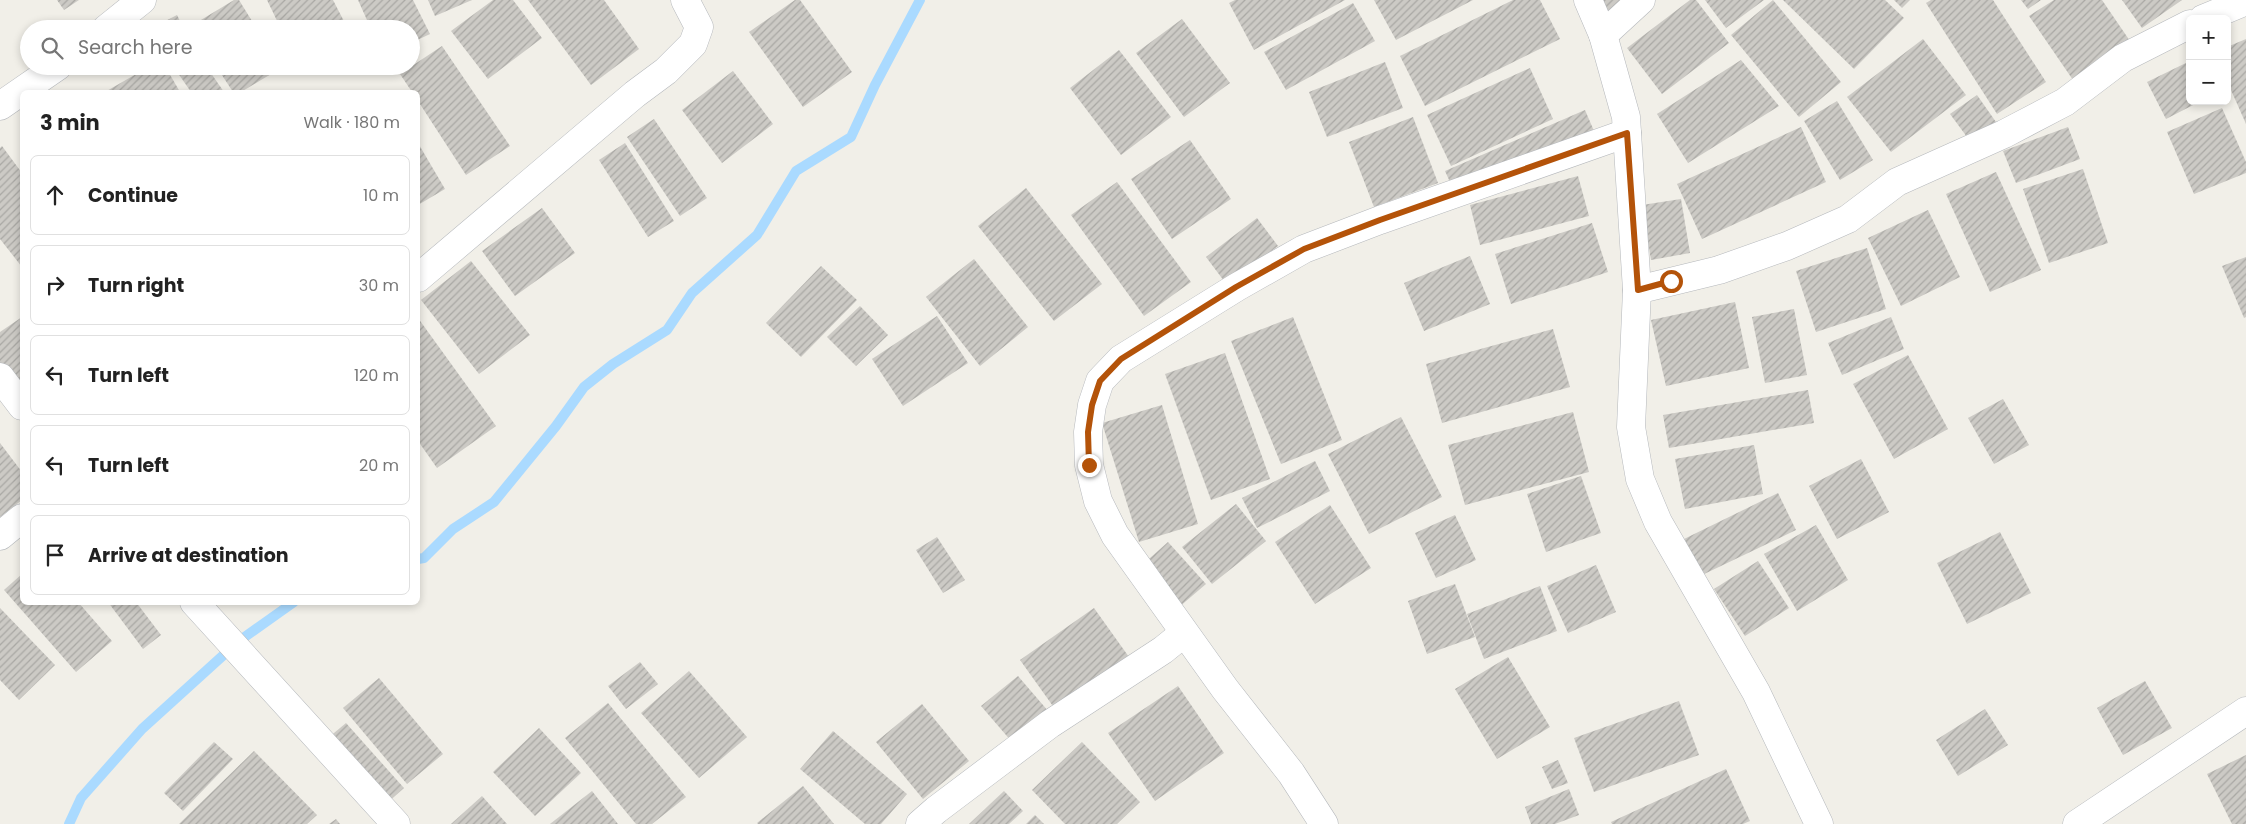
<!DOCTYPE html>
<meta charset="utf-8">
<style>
body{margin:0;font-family:Poppins,sans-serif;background:#f6f6f6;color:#222}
.controls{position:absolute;right:15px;top:15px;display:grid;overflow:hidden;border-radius:8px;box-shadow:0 2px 8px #0003}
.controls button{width:45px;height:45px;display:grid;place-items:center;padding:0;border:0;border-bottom:1px solid #e0e0e0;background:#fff;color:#222;font:25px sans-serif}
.stop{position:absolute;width:15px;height:15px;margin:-11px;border:4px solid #b45309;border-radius:50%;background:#fff}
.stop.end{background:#b45309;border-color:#fff;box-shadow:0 1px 5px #0008}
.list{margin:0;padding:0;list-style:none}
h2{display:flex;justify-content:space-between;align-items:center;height:65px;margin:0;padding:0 20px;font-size:21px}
h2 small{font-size:16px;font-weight:400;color:#767676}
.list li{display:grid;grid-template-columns:32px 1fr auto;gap:15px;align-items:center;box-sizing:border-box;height:80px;margin:0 10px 10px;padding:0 10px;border:1px solid #e0e0e0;border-radius:8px}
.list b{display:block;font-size:19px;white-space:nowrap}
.list em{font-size:16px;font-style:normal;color:#767676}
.icon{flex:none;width:28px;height:28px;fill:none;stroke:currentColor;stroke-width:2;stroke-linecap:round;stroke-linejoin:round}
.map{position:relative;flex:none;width:2246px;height:824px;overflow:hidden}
.search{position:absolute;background:#fff;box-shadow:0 2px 8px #0003;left:20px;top:20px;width:400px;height:55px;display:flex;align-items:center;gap:12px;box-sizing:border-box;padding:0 18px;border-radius:28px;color:#767676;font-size:19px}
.panel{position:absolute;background:#fff;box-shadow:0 2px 8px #0003;left:20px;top:90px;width:400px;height:515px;border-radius:8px}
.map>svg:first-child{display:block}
</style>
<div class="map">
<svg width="2246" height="824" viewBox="0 0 2246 824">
<defs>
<pattern id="building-hatch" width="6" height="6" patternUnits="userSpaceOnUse" patternTransform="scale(1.25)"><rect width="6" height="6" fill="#cccac5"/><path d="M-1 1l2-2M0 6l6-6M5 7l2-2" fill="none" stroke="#a9a8a4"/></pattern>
</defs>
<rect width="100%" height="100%" fill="#f1efe8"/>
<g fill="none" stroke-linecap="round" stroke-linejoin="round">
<g stroke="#aadaff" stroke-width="10">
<path d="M 418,559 L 424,558 L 453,529 L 494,502 L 556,426 L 584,387 L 613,364 L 667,330 L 692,293 L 757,235 L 796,171 L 851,137 L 875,85 L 920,0"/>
<path d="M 69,824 L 81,798 L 142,729 L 239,641 L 294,602"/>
</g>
</g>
<g fill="url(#building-hatch)">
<path d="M 57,0 L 79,0 L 64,10 Z"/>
<path d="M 234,0 L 239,0 L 257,29 L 193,29 L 191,26 Z"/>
<path d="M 267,0 L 333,0 L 348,29 L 281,29 Z"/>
<path d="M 358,0 L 413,0 L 430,34 L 411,43 L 411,29 L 371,29 Z"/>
<path d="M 428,0 L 472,0 L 435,16 Z"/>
<path d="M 493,0 L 513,0 L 542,38 L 488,79 L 451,31 Z"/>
<path d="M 528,0 L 604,0 L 639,49 L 591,85 Z"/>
<path d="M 795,0 L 800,0 L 852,72 L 803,107 L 749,32 Z"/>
<path d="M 1235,0 L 1345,0 L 1254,50 L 1229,3 Z"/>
<path d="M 1374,0 L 1473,0 L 1396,40 Z"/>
<path d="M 1513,0 L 1540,0 L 1560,39 L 1425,106 L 1400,56 Z"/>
<path d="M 1595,0 L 1631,0 L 1606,16 Z"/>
<path d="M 1690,0 L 1696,0 L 1729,43 L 1662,94 L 1627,48 Z"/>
<path d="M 1705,0 L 1764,0 L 1726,28 Z"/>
<path d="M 1773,0 L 1841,82 L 1799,117 L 1731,35 Z"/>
<path d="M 1783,0 L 1885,0 L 1904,18 L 1854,69 Z"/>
<path d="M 1894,0 L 1910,0 L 1902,8 Z"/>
<path d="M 1931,0 L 1993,0 L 2046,82 L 1997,114 L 1926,3 Z"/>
<path d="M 2021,0 L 2041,0 L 2028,9 Z"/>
<path d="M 2054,0 L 2102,0 L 2130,41 L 2073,80 L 2029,16 Z"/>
<path d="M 2122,0 L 2182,0 L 2142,28 Z"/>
<path d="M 1353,3 L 1375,41 L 1286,90 L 1264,52 Z"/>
<path d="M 177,15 L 184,29 L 150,29 Z"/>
<path d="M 1182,19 L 1230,83 L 1184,117 L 1136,53 Z"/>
<path d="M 1923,39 L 1966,95 L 1891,152 L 1847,97 Z"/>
<path d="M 2246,39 L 2246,124 L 2227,81 L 2227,47 Z"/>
<path d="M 442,46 L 510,146 L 466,175 L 418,101 L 418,92 L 412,92 L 400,74 Z"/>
<path d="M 1119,50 L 1171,117 L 1121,155 L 1070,88 Z"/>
<path d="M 1741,60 L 1779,106 L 1688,163 L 1657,114 Z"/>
<path d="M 2190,61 L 2190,101 L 2201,101 L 2166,119 L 2147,82 Z"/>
<path d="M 1385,62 L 1403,108 L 1327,137 L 1309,92 Z"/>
<path d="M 150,66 L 165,66 L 180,92 L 105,92 Z"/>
<path d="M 173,66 L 206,66 L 224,92 L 191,92 Z"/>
<path d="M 216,66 L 280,66 L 281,68 L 241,92 L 233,92 Z"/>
<path d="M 300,66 L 314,66 L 303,72 Z"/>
<path d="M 1530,68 L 1553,119 L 1451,166 L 1427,115 Z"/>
<path d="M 733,71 L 773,124 L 722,163 L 682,110 Z"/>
<path d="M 1977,95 L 1996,122 L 1970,141 L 1950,114 Z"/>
<path d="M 1837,101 L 1873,160 L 1840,180 L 1804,121 Z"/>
<path d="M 2222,108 L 2246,162 L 2246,173 L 2194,194 L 2167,132 Z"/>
<path d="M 1585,110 L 1594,131 L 1454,191 L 1445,171 Z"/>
<path d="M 1413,117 L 1438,183 L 1374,207 L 1349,142 Z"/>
<path d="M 654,119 L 707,198 L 680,216 L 627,137 Z"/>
<path d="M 1801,127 L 1826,182 L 1702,239 L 1677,184 Z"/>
<path d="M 2068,127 L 2080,159 L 2016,183 L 2003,151 Z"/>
<path d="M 1190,140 L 1231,199 L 1172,239 L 1131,179 Z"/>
<path d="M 418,143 L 445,189 L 418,205 Z"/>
<path d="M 625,143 L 674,221 L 648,237 L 599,160 Z"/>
<path d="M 2,146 L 22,173 L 22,267 L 0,239 L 0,148 Z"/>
<path d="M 2083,169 L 2108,243 L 2049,263 L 2023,189 Z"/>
<path d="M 1996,172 L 2041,270 L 1990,292 L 1946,194 Z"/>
<path d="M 1578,176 L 1589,216 L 1480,245 L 1470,205 Z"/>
<path d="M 1117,182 L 1191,282 L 1144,316 L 1071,215 Z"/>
<path d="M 1026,188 L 1102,284 L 1054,321 L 978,226 Z"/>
<path d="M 1681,199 L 1690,253 L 1651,260 L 1642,205 Z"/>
<path d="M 542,208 L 575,253 L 515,296 L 482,251 Z"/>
<path d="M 1928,210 L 1960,277 L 1901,306 L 1868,238 Z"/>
<path d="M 1257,218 L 1278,246 L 1227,285 L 1206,257 Z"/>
<path d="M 1592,223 L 1608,272 L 1511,304 L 1495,254 Z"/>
<path d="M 1867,248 L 1886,309 L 1816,332 L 1796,271 Z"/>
<path d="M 1470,256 L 1490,304 L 1424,331 L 1404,283 Z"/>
<path d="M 2246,257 L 2246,317 L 2244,318 L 2222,266 Z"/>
<path d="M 974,259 L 1028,327 L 980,366 L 926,297 Z"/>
<path d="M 471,261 L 530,335 L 479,374 L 421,300 Z"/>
<path d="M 821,266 L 857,300 L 801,357 L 766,323 Z"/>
<path d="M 1735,302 L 1749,368 L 1666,386 L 1651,320 Z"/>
<path d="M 860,306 L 888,335 L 856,366 L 827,337 Z"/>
<path d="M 1794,309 L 1807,375 L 1765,383 L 1752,317 Z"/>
<path d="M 937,316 L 968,363 L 903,406 L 872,359 Z"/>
<path d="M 22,317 L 22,402 L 0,368 L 0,332 Z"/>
<path d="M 1293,317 L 1342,440 L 1281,464 L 1231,341 Z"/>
<path d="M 1891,317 L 1904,349 L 1842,375 L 1828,343 Z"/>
<path d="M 418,318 L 496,426 L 437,468 L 418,441 Z"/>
<path d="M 1553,329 L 1570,387 L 1442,423 L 1426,364 Z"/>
<path d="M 1225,353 L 1270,479 L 1211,500 L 1165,374 Z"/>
<path d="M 1908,355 L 1948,429 L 1894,459 L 1853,384 Z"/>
<path d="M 1808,390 L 1814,423 L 1669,448 L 1663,415 Z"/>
<path d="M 2003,399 L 2029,445 L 1994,464 L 1968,418 Z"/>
<path d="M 1162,405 L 1198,524 L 1139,542 L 1102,423 Z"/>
<path d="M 1573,412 L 1589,472 L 1465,505 L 1448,445 Z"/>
<path d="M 1401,417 L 1442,497 L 1369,534 L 1328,454 Z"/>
<path d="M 0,443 L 22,472 L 22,500 L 0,517 Z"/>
<path d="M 1754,445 L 1763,494 L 1685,509 L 1675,459 Z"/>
<path d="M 1861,459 L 1889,512 L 1837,539 L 1809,486 Z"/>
<path d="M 1315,461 L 1330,491 L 1257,528 L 1242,498 Z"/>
<path d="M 1581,476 L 1601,533 L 1546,552 L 1527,494 Z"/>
<path d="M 1778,493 L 1796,530 L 1700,576 L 1682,540 Z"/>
<path d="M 1236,504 L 1266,541 L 1212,584 L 1182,547 Z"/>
<path d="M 1330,505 L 1371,568 L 1315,604 L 1275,542 Z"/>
<path d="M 1455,515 L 1476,560 L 1436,578 L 1415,533 Z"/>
<path d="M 1816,525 L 1848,580 L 1797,611 L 1764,554 Z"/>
<path d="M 2000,532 L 2031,593 L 1967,624 L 1937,563 Z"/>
<path d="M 937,537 L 965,580 L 943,593 L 916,550 Z"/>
<path d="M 1168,542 L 1206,584 L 1178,608 L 1141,566 Z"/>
<path d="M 1758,561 L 1789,608 L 1745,636 L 1714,589 Z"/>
<path d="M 1596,565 L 1616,612 L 1568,633 L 1547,586 Z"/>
<path d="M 22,574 L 22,602 L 78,602 L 112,641 L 76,672 L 4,590 Z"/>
<path d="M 1455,584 L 1475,637 L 1427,654 L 1408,601 Z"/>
<path d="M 1540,586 L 1557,631 L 1484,659 L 1467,614 Z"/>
<path d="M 108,602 L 136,602 L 161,635 L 143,649 Z"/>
<path d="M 0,608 L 55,665 L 19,700 L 0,680 Z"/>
<path d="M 1094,608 L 1129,657 L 1055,709 L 1020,660 Z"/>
<path d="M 1508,657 L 1550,727 L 1497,759 L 1455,689 Z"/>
<path d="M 640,662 L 658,684 L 626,709 L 608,686 Z"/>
<path d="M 689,671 L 747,737 L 699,778 L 641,713 Z"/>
<path d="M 1018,676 L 1049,712 L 1012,742 L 981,706 Z"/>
<path d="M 379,678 L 443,754 L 407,784 L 343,708 Z"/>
<path d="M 2145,681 L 2172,728 L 2123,755 L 2097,708 Z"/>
<path d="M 1178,686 L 1224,753 L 1155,801 L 1108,733 Z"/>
<path d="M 1679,701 L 1699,755 L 1594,792 L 1574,738 Z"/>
<path d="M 608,703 L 686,797 L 652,824 L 636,824 L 565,738 Z"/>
<path d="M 922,704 L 969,761 L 923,799 L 876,742 Z"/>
<path d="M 1985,709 L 2008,745 L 1958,776 L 1936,740 Z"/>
<path d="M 346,723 L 404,788 L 386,804 L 328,738 Z"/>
<path d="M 539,728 L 581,773 L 535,816 L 493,772 Z"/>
<path d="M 833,731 L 907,794 L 881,824 L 865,824 L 800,769 Z"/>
<path d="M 214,742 L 233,759 L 183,811 L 164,793 Z"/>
<path d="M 1082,742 L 1140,802 L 1117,824 L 1065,824 L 1032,790 Z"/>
<path d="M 254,751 L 317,815 L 307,824 L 179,824 Z"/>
<path d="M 2246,755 L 2246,824 L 2232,824 L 2207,774 Z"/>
<path d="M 1558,760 L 1568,783 L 1552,789 L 1542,767 Z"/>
<path d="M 1726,769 L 1750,821 L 1743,824 L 1612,824 L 1611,822 Z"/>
<path d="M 803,786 L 834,824 L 758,824 L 757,823 Z"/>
<path d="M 1569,789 L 1579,815 L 1555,824 L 1531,824 L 1525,807 Z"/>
<path d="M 592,791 L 618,824 L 550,824 Z"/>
<path d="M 1004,791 L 1023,811 L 1009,824 L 969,824 Z"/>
<path d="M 482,796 L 507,824 L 451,824 Z"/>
<path d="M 1035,815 L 1044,824 L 1026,824 Z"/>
<path d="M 336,819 L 340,824 L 329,824 Z"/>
</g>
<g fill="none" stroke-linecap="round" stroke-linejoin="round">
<g stroke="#b5b8bc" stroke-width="29">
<g id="minor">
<path d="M 1588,0 L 1603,35 L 1626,117 L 1637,290 L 1631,427 L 1640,479 L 1658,522 L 1756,692 L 1819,824"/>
<path d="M 2203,19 L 2246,1"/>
<path d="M 106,29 L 142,0"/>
<path d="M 1603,35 L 1641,0"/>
<path d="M 0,106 L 58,66"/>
<path d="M 418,278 L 635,94 L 666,71 L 693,44 L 699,27 L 685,0"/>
<path d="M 1637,290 L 1719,270 L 1787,246 L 1848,219 L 1897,182 L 2004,134 L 2065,102 L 2123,58 L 2190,24"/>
<path d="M 0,377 L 22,406"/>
<path d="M 0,536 L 22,518"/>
<path d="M 194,602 L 396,824"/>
<path d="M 920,824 L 936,810 L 1050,724 L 1163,650 L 1184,633"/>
<path d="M 1324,824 L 1291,773 L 1225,689 L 1115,535 L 1098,501 L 1089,465 L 1088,432 L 1092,405 L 1100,381 L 1121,359 L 1237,287 L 1304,249 L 1380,220 L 1627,133"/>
<path d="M 2077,824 L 2246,711"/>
</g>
</g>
<use href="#minor" stroke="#fff" stroke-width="28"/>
</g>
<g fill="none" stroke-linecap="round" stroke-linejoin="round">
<path stroke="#b45309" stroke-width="6" d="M 1089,465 L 1088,432 L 1092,405 L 1100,381 L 1121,359 L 1236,287 L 1304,249 L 1380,220 L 1627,133 L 1638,290 L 1671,281"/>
</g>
</svg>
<div class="controls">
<button>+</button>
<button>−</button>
</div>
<div class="stop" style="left:1671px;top:281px"></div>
<div class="stop end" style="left:1089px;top:465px"></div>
<div class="search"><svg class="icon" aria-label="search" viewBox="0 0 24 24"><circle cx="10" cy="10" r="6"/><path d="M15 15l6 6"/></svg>Search here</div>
<section class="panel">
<h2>3 min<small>Walk · 180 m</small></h2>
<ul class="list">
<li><svg class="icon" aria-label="ahead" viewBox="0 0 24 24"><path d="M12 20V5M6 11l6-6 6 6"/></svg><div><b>Continue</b></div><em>10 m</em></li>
<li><svg class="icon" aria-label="right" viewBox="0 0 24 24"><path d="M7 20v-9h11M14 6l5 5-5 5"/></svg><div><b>Turn right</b></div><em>30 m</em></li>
<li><svg class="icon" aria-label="left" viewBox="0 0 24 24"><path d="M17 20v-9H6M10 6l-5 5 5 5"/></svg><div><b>Turn left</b></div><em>120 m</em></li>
<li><svg class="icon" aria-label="left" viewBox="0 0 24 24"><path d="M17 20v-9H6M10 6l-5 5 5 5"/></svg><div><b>Turn left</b></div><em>20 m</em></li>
<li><svg class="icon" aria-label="arrive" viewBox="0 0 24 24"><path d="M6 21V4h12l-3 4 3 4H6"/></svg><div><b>Arrive at destination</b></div></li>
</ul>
</section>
</div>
